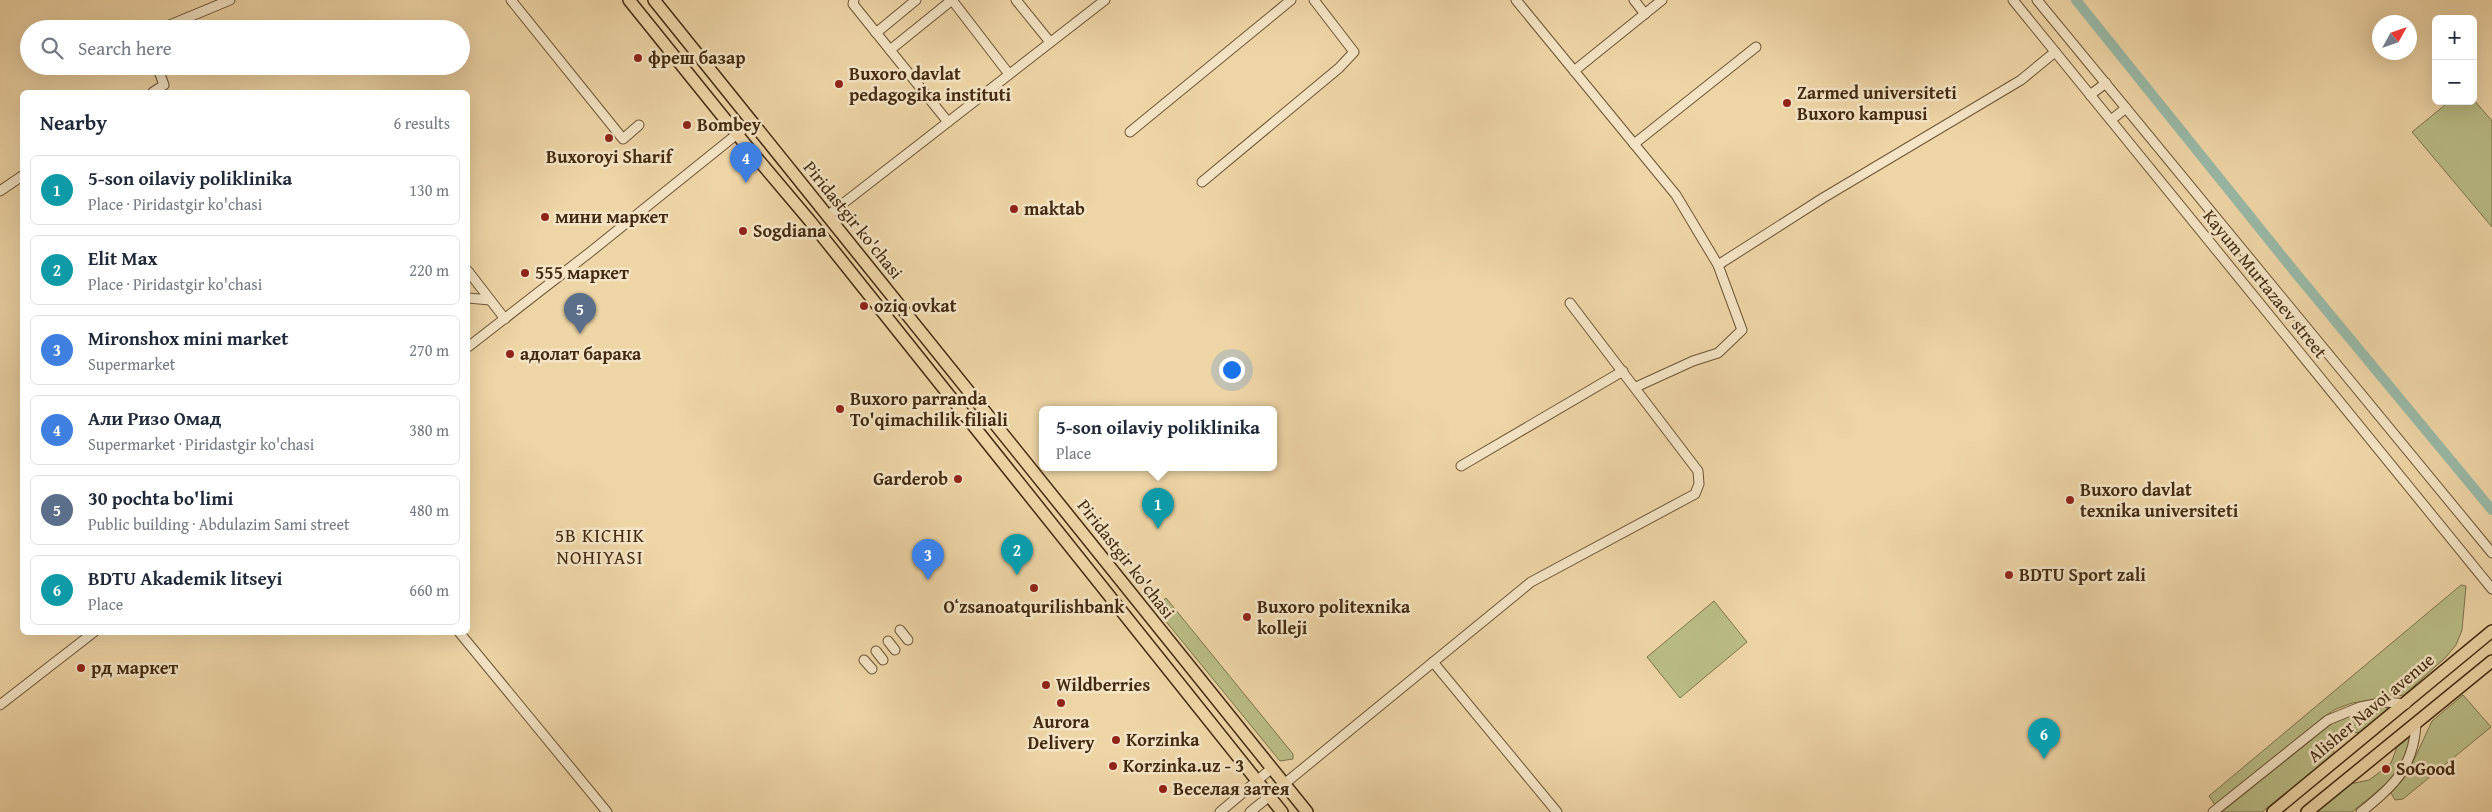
<!DOCTYPE html>
<meta charset="utf-8">
<style>
body{margin:0;font-family:"Gentium Book Plus",serif;background:#f6f6f7;color:#1f2937}
.controls{position:absolute;right:15px;top:15px;display:grid;overflow:hidden;border-radius:8px;box-shadow:0 5px 20px #0002}
.controls button{width:45px;height:45px;display:grid;place-items:center;padding:0;border:0;border-bottom:1px solid #e0e1e3;background:#fff;color:#1f2937;font:25px sans-serif}
.compass{position:absolute;left:2372px;top:15px;width:45px;height:45px;border-radius:50%;background:#fff;box-shadow:0 5px 20px #0002;rotate:50deg}
.you{position:absolute;left:1231px;top:369px;width:18px;height:18px;margin:-12px;border:4px solid #fff;border-radius:50%;background:#1a73e8;box-shadow:0 0 0 8px #1a73e833}
.badge{display:grid;place-items:center;width:32px;height:32px;border-radius:50%;background:#1a73e8;color:#fff;font-size:16px;font-weight:700}
.pin{position:absolute;translate:-50% -41px;filter:drop-shadow(0 1px 2px #0008)}
.pin::after{content:'';position:absolute;top:26px;width:18px;height:15px;background:inherit;clip-path:polygon(0 0,100% 0,50% 100%)}
.popup{position:absolute;left:1039px;top:406px;width:238px;height:65px;box-sizing:border-box;display:grid;place-content:center;border-radius:8px;background:#fff;filter:drop-shadow(0 1px 4px #0005);font-size:16px;white-space:nowrap;color:#747a83}
.popup b{font-size:19px;color:#1f2937}
.popup::after{content:'';position:absolute;left:50%;top:100%;margin-left:-10px;border:10px solid transparent;border-top-color:#fff}
.list{margin:0;padding:0;list-style:none}
h2{display:flex;justify-content:space-between;align-items:center;height:65px;margin:0;padding:0 20px;font-size:21px}
h2 small{font-size:16px;font-weight:400;color:#747a83}
.list li{display:grid;grid-template-columns:32px 1fr auto;gap:15px;align-items:center;box-sizing:border-box;height:70px;margin:0 10px 10px;padding:0 10px;border:1px solid #e0e1e3;border-radius:8px}
.list b{display:block;font-size:19px;white-space:nowrap}
.list p{margin:0;font-size:16px;white-space:nowrap;color:#747a83}
.list em{font-size:16px;font-style:normal;color:#747a83}
.icon{flex:none;width:28px;height:28px;fill:none;stroke:currentColor;stroke-width:2;stroke-linecap:round;stroke-linejoin:round}
.map{position:relative;flex:none;width:2492px;height:812px;overflow:hidden}
.search{position:absolute;background:#fff;box-shadow:0 5px 20px #0002;left:20px;top:20px;width:450px;height:55px;display:flex;align-items:center;gap:12px;box-sizing:border-box;padding:0 18px;border-radius:28px;color:#747a83;font-size:19px}
.panel{position:absolute;background:#fff;box-shadow:0 5px 20px #0002;left:20px;top:90px;width:450px;height:545px;border-radius:8px}
.map>svg:first-child{display:block}
</style>
<div class="map">
<svg width="2492" height="812" viewBox="0 0 2492 812">
<rect width="100%" height="100%" fill="#eed5a6"/>
<filter id="stains"><feTurbulence type="fractalNoise" baseFrequency=".004" numOctaves="4"/><feColorMatrix values="0 0 0 0 .2 0 0 0 0 .09 0 0 0 0 .02 0 0 0 .5 -.17"/></filter>
<radialGradient id="worn" r=".72"><stop offset=".6" stop-color="#630" stop-opacity="0"/><stop offset="1" stop-color="#630" stop-opacity=".3"/></radialGradient>
<g fill="#babd86" stroke="#7e744c">
<path d="M 2473,99 L 2492,121 L 2492,227 L 2412,132 L 2450,101 L 2473,101 Z"/>
<path d="M 2461,585 L 2466,586 L 2462,630 L 2456,645 L 2446,657 L 2404,695 L 2352,703 L 2336,709 L 2325,716 L 2215,805 L 2209,796 Z"/>
<path d="M 1166,598 L 1293,754 L 1293,759 L 1280,761 L 1155,608 Z"/>
<path d="M 1714,601 L 1747,642 L 1680,698 L 1647,657 Z"/>
<path d="M 2463,695 L 2491,727 L 2403,799 L 2395,800 L 2391,793 L 2407,775 L 2432,721 Z"/>
<path d="M 2391,706 L 2359,733 L 2347,731 L 2333,743 L 2334,754 L 2262,812 L 2222,812 L 2335,721 L 2355,713 Z"/>
<path d="M 2411,736 L 2408,751 L 2391,780 L 2352,812 L 2316,812 L 2350,784 L 2369,780 L 2376,775 L 2391,763 L 2397,747 Z"/>
</g>
<g fill="none" stroke-linecap="round" stroke-linejoin="round">
<path stroke="#99b9a7" stroke-width="10" d="M 2076,0 L 2294,271 L 2492,510"/>
<g stroke="#6d5536" stroke-width="11">
<g id="minor">
<path d="M 511,0 L 623,139 L 639,125"/>
<path d="M 854,0 L 853,4 L 948,122"/>
<path d="M 952,0 L 1009,74"/>
<path d="M 1016,0 L 1050,42"/>
<path d="M 1516,0 L 1676,195 L 1718,265 L 1742,330 L 1718,353 L 1693,361 L 1636,387"/>
<path d="M 1634,0 L 1645,14"/>
<path d="M 2013,0 L 2492,589"/>
<path d="M 2037,0 L 2492,553"/>
<path d="M 160,29 L 230,0"/>
<path d="M 876,33 L 916,0"/>
<path d="M 890,50 L 952,0"/>
<path d="M 1574,71 L 1662,0"/>
<path d="M 153,92 L 164,85 L 157,66"/>
<path d="M 2090,95 L 2106,83"/>
<path d="M 2111,120 L 2126,108"/>
<path d="M 1130,132 L 1291,0"/>
<path d="M 1634,144 L 1756,47"/>
<path d="M 1202,182 L 1339,68 L 1354,52 L 1314,0"/>
<path d="M 0,191 L 22,176"/>
<path d="M 827,216 L 1105,0"/>
<path d="M 1718,265 L 1823,198 L 2021,80 L 2055,52"/>
<path d="M 468,271 L 505,319"/>
<path d="M 468,298 L 490,300"/>
<path d="M 468,347 L 589,253 L 752,122"/>
<path d="M 1461,466 L 1623,371"/>
<path d="M 900,630 L 908,640"/>
<path d="M 459,632 L 607,812"/>
<path d="M 888,641 L 895,650"/>
<path d="M 876,651 L 883,660"/>
<path d="M 864,660 L 872,669"/>
<path d="M 1433,662 L 1557,812"/>
<path d="M 0,705 L 94,632"/>
<path d="M 1220,812 L 1271,769"/>
<path d="M 1250,812 L 1531,582 L 1695,494 L 1699,484 L 1698,471 L 1570,303"/>
<path d="M 2213,812 L 2328,720 L 2360,707 L 2386,702 L 2406,704"/>
<path d="M 2361,812 C 2393,787 2413,768 2416,725"/>
</g>
</g>
<g stroke="#422a11" stroke-width="14">
<g id="major">
<path d="M 629,0 L 745,144 L 810,221 L 1282,812"/>
<path d="M 654,0 L 1307,812"/>
<path d="M 2273,812 L 2492,631"/>
<path d="M 2307,812 L 2492,661"/>
</g>
</g>
<use href="#minor" stroke="#f4e4c5" stroke-width="9"/>
<use href="#major" stroke="#eed5a6" stroke-width="11"/>
</g>
<g fill="#8f2418" stroke="#f4e4c5" stroke-width="2">
<circle cx="638" cy="58" r="5"/>
<circle cx="839" cy="84" r="5"/>
<circle cx="1787" cy="103" r="5"/>
<circle cx="687" cy="125" r="5"/>
<circle cx="609" cy="138" r="5"/>
<circle cx="1014" cy="209" r="5"/>
<circle cx="545" cy="217" r="5"/>
<circle cx="743" cy="231" r="5"/>
<circle cx="525" cy="273" r="5"/>
<circle cx="864" cy="306" r="5"/>
<circle cx="510" cy="354" r="5"/>
<circle cx="840" cy="409" r="5"/>
<circle cx="958" cy="479" r="5"/>
<circle cx="2070" cy="500" r="5"/>
<circle cx="2009" cy="575" r="5"/>
<circle cx="1034" cy="588" r="5"/>
<circle cx="1247" cy="617" r="5"/>
<circle cx="81" cy="668" r="5"/>
<circle cx="1046" cy="685" r="5"/>
<circle cx="1061" cy="703" r="5"/>
<circle cx="1116" cy="740" r="5"/>
<circle cx="1113" cy="766" r="5"/>
<circle cx="2386" cy="769" r="5"/>
<circle cx="1163" cy="789" r="5"/>
</g>
<g text-anchor="middle" stroke-width="5" stroke-linejoin="round" paint-order="stroke">
<g font-size="18" font-weight="bold" fill="#422a11" stroke="#f4e4c5" text-anchor="start">
<text x="648" y="64">фреш базар</text>
<text x="849" y="80">Buxoro davlat<tspan x="849" dy="21">pedagogika instituti</tspan></text>
<text x="1797" y="99">Zarmed universiteti<tspan x="1797" dy="21">Buxoro kampusi</tspan></text>
<text x="697" y="131">Bombey</text>
<text x="609" y="163" text-anchor="middle">Buxoroyi Sharif</text>
<text x="1024" y="215">maktab</text>
<text x="555" y="223">мини маркет</text>
<text x="753" y="237">Sogdiana</text>
<text x="535" y="279">555 маркет</text>
<text x="874" y="312">oziq ovkat</text>
<text x="520" y="360">адолат барака</text>
<text x="850" y="405">Buxoro parranda<tspan x="850" dy="21">To'qimachilik filiali</tspan></text>
<text x="948" y="485" text-anchor="end">Garderob</text>
<text x="2080" y="496">Buxoro davlat<tspan x="2080" dy="21">texnika universiteti</tspan></text>
<text x="2019" y="581">BDTU Sport zali</text>
<text x="1034" y="613" text-anchor="middle">Oʻzsanoatqurilishbank</text>
<text x="1257" y="613">Buxoro politexnika<tspan x="1257" dy="21">kolleji</tspan></text>
<text x="91" y="674">рд маркет</text>
<text x="1056" y="691">Wildberries</text>
<text x="1061" y="728" text-anchor="middle">Aurora<tspan x="1061" dy="21">Delivery</tspan></text>
<text x="1126" y="746">Korzinka</text>
<text x="1123" y="772">Korzinka.uz - 3</text>
<text x="2396" y="775">SoGood</text>
<text x="1173" y="795">Веселая затея</text>
</g>
<g font-size="18" fill="#422a11" stroke="#f4e4c5">
<text transform="translate(853 220) rotate(51)" y="6">Piridastgir ko'chasi</text>
<text transform="translate(2265 284) rotate(51)" y="6">Kayum Murtazaev street</text>
<text transform="translate(1126 559) rotate(52)" y="6">Piridastgir ko'chasi</text>
<text transform="translate(2371 708) rotate(-40)" y="6">Alisher Navoi avenue</text>
</g>
<g font-size="19" letter-spacing="1" fill="#422a11" stroke="#f4e4c5">
<text x="600" y="542">5B KICHIK<tspan x="600" dy="22">NOHIYASI</tspan></text>
</g>
</g>
<rect width="100%" height="100%" filter="url(#stains)"/>
<rect width="100%" height="100%" fill="url(#worn)"/>
</svg>
<div class="controls">
<button>+</button>
<button>−</button>
</div>
<svg class="compass" viewBox="-18 -18 36 36"><path d="M0-13l5 13h-10z" fill="#e53935"/><path d="M0 13l5-13h-10z" fill="#747a83"/></svg>
<div class="you"></div>
<div class="pin badge" style="left:1158px;top:529px;background:#0f9aa8">1</div>
<div class="popup"><b>5-son oilaviy poliklinika</b>Place</div>
<div class="pin badge" style="left:1017px;top:575px;background:#0f9aa8">2</div>
<div class="pin badge" style="left:928px;top:580px;background:#3f7fe0">3</div>
<div class="pin badge" style="left:746px;top:183px;background:#3f7fe0">4</div>
<div class="pin badge" style="left:580px;top:334px;background:#5c6f8a">5</div>
<div class="pin badge" style="left:2044px;top:759px;background:#0f9aa8">6</div>
<div class="search"><svg class="icon" aria-label="search" viewBox="0 0 24 24"><circle cx="10" cy="10" r="6"/><path d="M15 15l6 6"/></svg>Search here</div>
<section class="panel">
<h2>Nearby<small>6 results</small></h2>
<ul class="list">
<li><span class="badge" style="background:#0f9aa8">1</span><div><b>5-son oilaviy poliklinika</b><p>Place · Piridastgir ko'chasi</p></div><em>130 m</em></li>
<li><span class="badge" style="background:#0f9aa8">2</span><div><b>Elit Max</b><p>Place · Piridastgir ko'chasi</p></div><em>220 m</em></li>
<li><span class="badge" style="background:#3f7fe0">3</span><div><b>Mironshox mini market</b><p>Supermarket</p></div><em>270 m</em></li>
<li><span class="badge" style="background:#3f7fe0">4</span><div><b>Али Ризо Омад</b><p>Supermarket · Piridastgir ko'chasi</p></div><em>380 m</em></li>
<li><span class="badge" style="background:#5c6f8a">5</span><div><b>30 pochta bo'limi</b><p>Public building · Abdulazim Sami street</p></div><em>480 m</em></li>
<li><span class="badge" style="background:#0f9aa8">6</span><div><b>BDTU Akademik litseyi</b><p>Place</p></div><em>660 m</em></li>
</ul>
</section>
</div>
